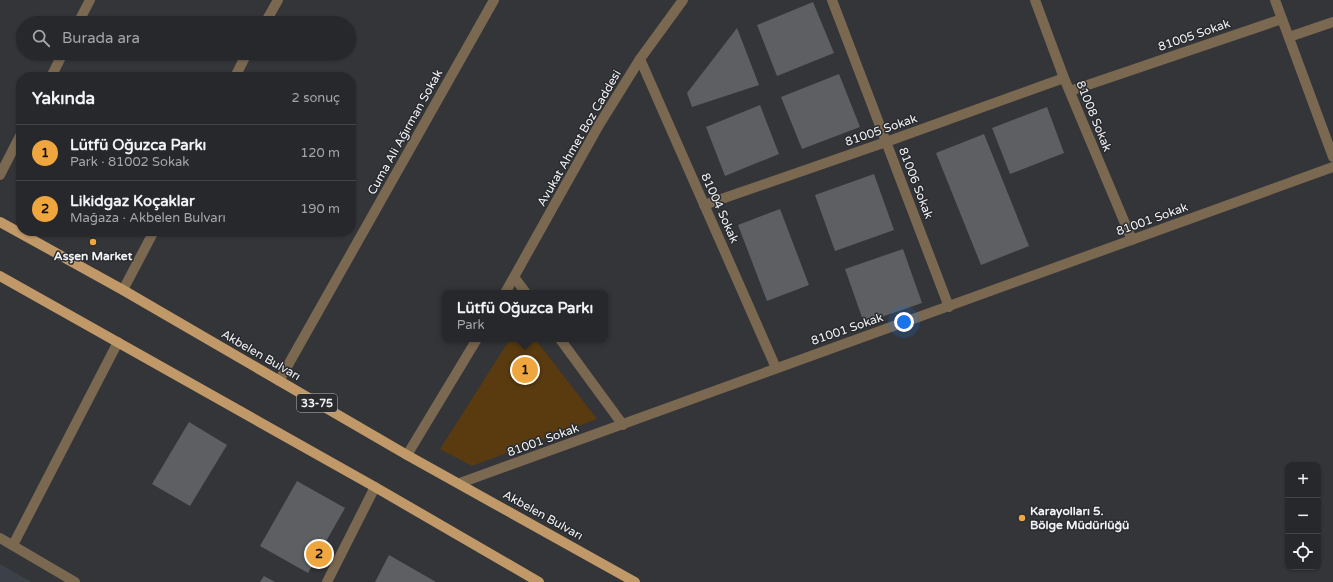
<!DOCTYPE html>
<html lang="tr">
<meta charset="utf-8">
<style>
body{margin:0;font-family:"Varela Round",sans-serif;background:#2e3033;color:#f1f3f6}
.controls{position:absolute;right:12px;bottom:12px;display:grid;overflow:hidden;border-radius:8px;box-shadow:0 1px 3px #0004}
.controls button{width:36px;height:36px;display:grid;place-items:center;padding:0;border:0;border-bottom:1px solid #424447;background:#26282b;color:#f1f3f6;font:20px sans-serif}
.you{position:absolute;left:904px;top:322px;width:14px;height:14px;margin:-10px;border:3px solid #fff;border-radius:50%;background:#1a73e8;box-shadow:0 0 0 6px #1a73e833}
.badge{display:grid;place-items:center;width:26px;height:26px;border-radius:50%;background:#f0a63e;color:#111;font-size:13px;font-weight:700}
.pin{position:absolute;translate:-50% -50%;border:2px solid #fff;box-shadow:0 1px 4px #0006}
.popup{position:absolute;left:442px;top:290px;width:166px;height:52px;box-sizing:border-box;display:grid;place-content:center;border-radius:8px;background:#26282b;filter:drop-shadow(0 1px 3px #0005);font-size:13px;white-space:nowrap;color:#a4a6a9}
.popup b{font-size:15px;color:#f1f3f6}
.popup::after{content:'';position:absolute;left:50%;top:100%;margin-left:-8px;border:8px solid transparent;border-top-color:#26282b}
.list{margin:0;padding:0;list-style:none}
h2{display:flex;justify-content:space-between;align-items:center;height:52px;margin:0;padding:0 16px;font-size:17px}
h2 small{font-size:13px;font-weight:400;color:#a4a6a9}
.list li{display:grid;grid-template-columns:26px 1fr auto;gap:12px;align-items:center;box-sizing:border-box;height:56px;padding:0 16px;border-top:1px solid #424447}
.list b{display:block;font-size:15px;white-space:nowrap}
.list p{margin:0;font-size:13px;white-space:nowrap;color:#a4a6a9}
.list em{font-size:13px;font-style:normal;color:#a4a6a9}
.icon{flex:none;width:22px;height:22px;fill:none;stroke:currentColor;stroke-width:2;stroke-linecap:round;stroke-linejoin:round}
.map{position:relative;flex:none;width:1333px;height:582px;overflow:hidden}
.search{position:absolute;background:#26282b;box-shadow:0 1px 3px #0004;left:16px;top:16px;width:340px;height:44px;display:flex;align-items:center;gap:10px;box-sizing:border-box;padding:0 14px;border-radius:22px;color:#a4a6a9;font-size:15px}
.panel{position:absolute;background:#26282b;box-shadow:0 1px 3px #0004;left:16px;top:72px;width:340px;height:164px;border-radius:16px}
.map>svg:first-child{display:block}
</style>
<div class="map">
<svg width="1333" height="582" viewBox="0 0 1333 582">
<rect width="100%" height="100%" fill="#333539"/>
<path fill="#3b4049" d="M 0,564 L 32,582 L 0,582 Z"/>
<path fill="#5a3b0f" d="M 510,339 L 535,339 L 597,419 L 472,466 L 440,449 Z"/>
<g fill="#5d5f63">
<path d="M 813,2 L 834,53 L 777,76 L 757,25 Z"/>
<path d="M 737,28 L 759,85 L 692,107 L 687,93 Z"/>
<path d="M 839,74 L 860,127 L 802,149 L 781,97 Z"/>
<path d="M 760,105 L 779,154 L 725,176 L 706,127 Z"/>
<path d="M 1047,107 L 1064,153 L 1010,174 L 992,128 Z"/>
<path d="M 984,134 L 1029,246 L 981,265 L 936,153 Z"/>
<path d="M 874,174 L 894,230 L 835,251 L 815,195 Z"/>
<path d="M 780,209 L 809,285 L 767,301 L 738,225 Z"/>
<path d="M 903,249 L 922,303 L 864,323 L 845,269 Z"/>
<path d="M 189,422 L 227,445 L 190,506 L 152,484 Z"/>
<path d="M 297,481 L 345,508 L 308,573 L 260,546 Z"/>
<path d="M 389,555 L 436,582 L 375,582 Z"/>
<path d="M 264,576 L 275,582 L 260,582 Z"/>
</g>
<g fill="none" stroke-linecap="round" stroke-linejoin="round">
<g stroke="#7b6851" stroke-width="10">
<path d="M 832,0 L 949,307"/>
<path d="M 1035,0 L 1064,78 L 1132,240"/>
<path d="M 1275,0 L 1333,157"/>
<path d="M 78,23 L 90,0"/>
<path d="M 265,23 L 278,0"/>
<path d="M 1289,37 L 1333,22"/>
<path d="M 640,59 L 776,368"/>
<path d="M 51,77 L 63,53"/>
<path d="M 235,77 L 247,53"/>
<path d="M 1070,91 L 1282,19"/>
<path d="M 0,175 L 21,134"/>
<path d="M 704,205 L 886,142 L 1064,78"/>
<path d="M 514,277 L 526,293"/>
<path d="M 123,290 L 154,231"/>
<path d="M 560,339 L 623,425"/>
<path d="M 279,381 L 494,0"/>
<path d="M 460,483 L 1333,167"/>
<path d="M 0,538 L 75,582"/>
<path d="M 13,545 L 118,342"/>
<path d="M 327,582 L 375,487"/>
</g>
<g stroke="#7b6851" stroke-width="10">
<path d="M 505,293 L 599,125 L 640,59 L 683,0"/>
<path d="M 407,455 L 477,339"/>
</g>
<g stroke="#c19969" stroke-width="10">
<path d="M 0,222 L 123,290 L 407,455 L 635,582"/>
<path d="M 0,276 L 375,487 L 539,582"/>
</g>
</g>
<g fill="#f0a63e" stroke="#292b2e" stroke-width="1.5">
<circle cx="93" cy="242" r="4"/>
<circle cx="1022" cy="518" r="4"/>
</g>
<g text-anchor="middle" stroke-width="3" stroke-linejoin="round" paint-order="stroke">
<rect fill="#292b2e" stroke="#b5b6b9" stroke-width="1" x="297" y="394" width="40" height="18" rx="3"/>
<g font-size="11" font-weight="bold" fill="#f1f2f5">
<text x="317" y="407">33-75</text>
</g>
<g font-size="12" fill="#f1f2f5" stroke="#292b2e">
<text transform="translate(1194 35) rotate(-19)" y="4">81005 Sokak</text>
<text transform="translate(1094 116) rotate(68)" y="4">81008 Sokak</text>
<text transform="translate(881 130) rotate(-19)" y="4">81005 Sokak</text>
<text transform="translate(405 132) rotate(-61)" y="4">Cuma Ali Ağırman Sokak</text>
<text transform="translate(579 138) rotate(-60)" y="4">Avukat Ahmet Boz Caddesi</text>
<text transform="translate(916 183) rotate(69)" y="4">81006 Sokak</text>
<text transform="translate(720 208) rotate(66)" y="4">81004 Sokak</text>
<text transform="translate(1152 219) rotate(-20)" y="4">81001 Sokak</text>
<text transform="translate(847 329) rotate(-19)" y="4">81001 Sokak</text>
<text transform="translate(261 355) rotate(30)" y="4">Akbelen Bulvarı</text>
<text transform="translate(543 440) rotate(-20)" y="4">81001 Sokak</text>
<text transform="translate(543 515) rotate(29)" y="4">Akbelen Bulvarı</text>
</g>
<g font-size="12" font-weight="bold" fill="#f1f2f5" stroke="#292b2e">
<text x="93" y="260">Asşen Market</text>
<text x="1030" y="515" text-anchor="start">Karayolları 5.<tspan x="1030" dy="14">Bölge Müdürlüğü</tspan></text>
</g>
</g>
</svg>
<div class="controls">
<button>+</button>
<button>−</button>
<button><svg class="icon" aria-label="locate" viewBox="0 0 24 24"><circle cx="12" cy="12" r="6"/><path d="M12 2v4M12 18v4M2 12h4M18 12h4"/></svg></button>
</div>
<div class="you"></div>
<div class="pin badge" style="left:525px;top:370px">1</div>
<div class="popup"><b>Lütfü Oğuzca Parkı</b>Park</div>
<div class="pin badge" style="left:319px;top:554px">2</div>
<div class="search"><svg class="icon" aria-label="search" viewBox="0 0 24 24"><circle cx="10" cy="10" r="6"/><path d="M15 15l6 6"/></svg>Burada ara</div>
<section class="panel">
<h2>Yakında<small>2 sonuç</small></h2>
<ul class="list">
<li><span class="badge">1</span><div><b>Lütfü Oğuzca Parkı</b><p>Park · 81002 Sokak</p></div><em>120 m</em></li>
<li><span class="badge">2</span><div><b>Likidgaz Koçaklar</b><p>Mağaza · Akbelen Bulvarı</p></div><em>190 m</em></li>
</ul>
</section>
</div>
